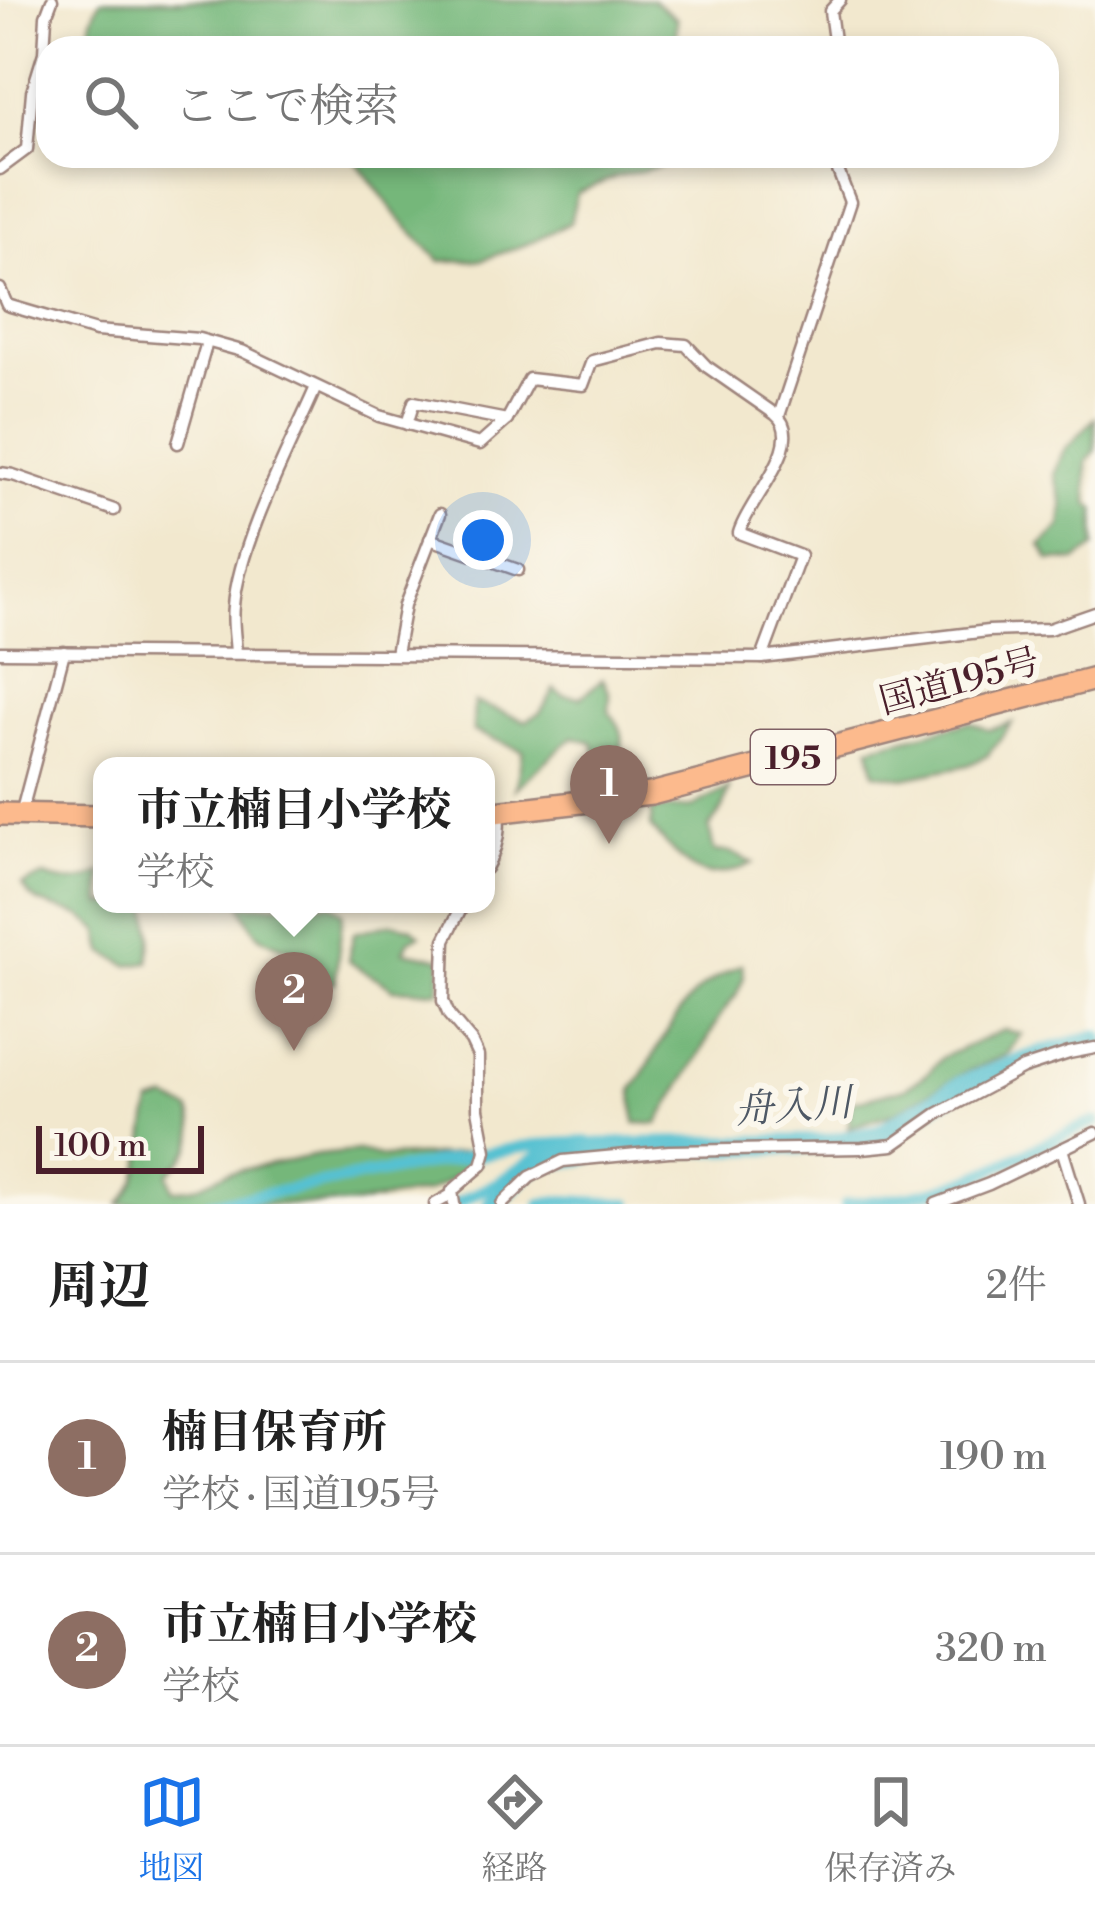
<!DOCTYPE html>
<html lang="ja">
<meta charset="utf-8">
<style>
body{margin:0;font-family:"Libre Bodoni","Noto Serif JP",serif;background:#f6f6f6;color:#222}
.scale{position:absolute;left:36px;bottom:30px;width:168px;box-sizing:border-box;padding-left:12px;border:6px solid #4a1f2b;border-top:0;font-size:33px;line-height:42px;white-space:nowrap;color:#4a1f2b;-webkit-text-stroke:9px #fbf7ec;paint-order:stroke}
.you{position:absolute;left:483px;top:540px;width:42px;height:42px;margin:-30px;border:9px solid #fff;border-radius:50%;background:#1a73e8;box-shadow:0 0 0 18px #1a73e833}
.badge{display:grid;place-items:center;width:78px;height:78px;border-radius:50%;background:#1a73e8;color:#fff;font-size:39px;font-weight:700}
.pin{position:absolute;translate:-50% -99px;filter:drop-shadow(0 3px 6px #0008)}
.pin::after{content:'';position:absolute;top:63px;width:42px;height:36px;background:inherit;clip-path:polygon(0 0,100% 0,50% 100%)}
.popup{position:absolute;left:93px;top:757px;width:402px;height:156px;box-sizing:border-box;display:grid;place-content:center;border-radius:24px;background:#fff;filter:drop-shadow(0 3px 9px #0005);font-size:39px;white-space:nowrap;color:#767676}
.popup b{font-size:45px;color:#222}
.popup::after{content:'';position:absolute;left:50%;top:100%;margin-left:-24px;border:24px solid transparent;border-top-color:#fff}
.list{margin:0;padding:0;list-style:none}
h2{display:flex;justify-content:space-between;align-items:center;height:156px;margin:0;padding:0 48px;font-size:51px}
h2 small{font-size:39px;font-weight:400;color:#767676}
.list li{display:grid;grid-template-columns:78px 1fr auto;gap:36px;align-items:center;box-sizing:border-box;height:192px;padding:0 48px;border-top:3px solid #e0e0e0}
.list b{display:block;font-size:45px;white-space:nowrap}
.list p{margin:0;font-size:39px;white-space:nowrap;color:#767676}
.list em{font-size:39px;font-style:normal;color:#767676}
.icon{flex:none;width:66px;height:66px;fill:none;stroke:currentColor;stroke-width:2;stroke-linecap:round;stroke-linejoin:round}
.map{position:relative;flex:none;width:1095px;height:1204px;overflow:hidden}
.search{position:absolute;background:#fff;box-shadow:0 6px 18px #0003;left:36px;right:36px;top:36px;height:132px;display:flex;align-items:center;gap:30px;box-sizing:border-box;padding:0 42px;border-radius:36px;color:#767676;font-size:45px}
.sheet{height:540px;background:#fff}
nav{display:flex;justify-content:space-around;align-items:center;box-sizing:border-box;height:168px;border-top:3px solid #e0e0e0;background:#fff;font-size:33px;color:#767676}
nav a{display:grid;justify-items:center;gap:6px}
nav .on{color:#1a73e8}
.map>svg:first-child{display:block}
</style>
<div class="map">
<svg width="1095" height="1204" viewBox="0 0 1095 1204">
<rect width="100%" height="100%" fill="#fbf7ec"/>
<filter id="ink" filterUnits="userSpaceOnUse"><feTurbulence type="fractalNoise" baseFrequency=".00833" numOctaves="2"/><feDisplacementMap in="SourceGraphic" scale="24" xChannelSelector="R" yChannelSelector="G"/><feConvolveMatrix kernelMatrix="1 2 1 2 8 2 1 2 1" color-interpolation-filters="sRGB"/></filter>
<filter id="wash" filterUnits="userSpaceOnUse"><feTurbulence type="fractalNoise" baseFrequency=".004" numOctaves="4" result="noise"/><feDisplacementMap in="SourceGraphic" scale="48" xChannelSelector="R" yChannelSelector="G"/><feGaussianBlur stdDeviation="2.7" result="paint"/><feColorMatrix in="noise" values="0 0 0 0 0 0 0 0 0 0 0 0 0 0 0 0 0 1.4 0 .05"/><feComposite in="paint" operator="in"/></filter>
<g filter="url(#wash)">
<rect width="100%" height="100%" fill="#f2e8ce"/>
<g fill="#74b77a" stroke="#5f6b52" stroke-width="3">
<path d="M 100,0 L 653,0 L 677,19 L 676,48 L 87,48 L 92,19 Z"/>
<path d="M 352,156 L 668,156 L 662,166 L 615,177 L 577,193 L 570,223 L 527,244 L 482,260 L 440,261 L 399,218 Z"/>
<path d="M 1095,418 L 1095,451 L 1087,462 L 1087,486 L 1089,503 L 1095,509 L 1095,547 L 1076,561 L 1050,560 L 1041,545 L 1061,526 L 1063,505 L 1054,474 L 1063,452 Z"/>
<path d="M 603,679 L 610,694 L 609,712 C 631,735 622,748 611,775 L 593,778 L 599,761 L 592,742 L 573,737 L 515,789 L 523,751 L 473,731 L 474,702 L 526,721 L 540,713 L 555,689 L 563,695 L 581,697 Z"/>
<path d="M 969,722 L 989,730 L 1012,723 L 987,756 L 968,765 L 904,778 L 875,773 L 870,747 Z"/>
<path d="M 729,788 L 723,809 L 709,827 L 714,851 L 730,852 L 753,863 C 700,890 684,865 651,827 L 651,810 L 693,807 Z"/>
<path d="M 102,872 L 102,904 L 148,904 L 152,936 L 149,962 L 128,965 L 104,952 L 99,930 C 93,926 88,921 82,917 C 60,906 34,909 22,885 L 44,876 C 67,884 81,884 102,872 Z"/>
<path d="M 331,904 L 343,912 L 335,983 L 308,981 L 294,960 L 292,950 C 260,939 254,936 241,905 Z"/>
<path d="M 392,923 L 411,927 L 420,935 L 409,940 L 404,951 L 442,958 L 439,991 L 393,989 C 379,976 363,974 348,960 L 354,933 Z"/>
<path d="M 742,964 L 744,977 L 736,995 L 719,1017 L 703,1049 L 658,1124 L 635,1123 L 633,1089 C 656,1058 670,1016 699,990 C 711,980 728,972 742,964 Z"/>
<path d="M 1004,1030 L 1021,1034 L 1007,1055 L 966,1072 L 894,1113 L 848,1128 L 852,1102 L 905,1088 L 927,1074 L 943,1057 Z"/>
<path d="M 167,1099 L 190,1110 C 200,1143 191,1151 168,1174 L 173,1190 L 195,1187 L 226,1173 L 318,1155 L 358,1151 L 383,1157 L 445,1155 L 479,1149 L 476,1165 L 428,1192 L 356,1204 L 120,1204 C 148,1171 142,1144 151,1104 Z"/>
</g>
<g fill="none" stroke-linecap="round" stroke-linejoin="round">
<g stroke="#56c1d1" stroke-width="12">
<path d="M 209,1204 L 534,1145 L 587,1142 L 597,1148"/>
<path d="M 455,1204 L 499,1182 L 542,1154 L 566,1151"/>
<path d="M 541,1204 L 566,1201 L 629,1204"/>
<path d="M 846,1204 C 888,1200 936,1194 975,1177 C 1016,1160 1053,1136 1095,1122"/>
</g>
<path stroke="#56c1d1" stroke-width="21" d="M 493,1204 C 507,1191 522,1171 539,1163 C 558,1155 581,1161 597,1148 L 827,1144 L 880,1134 L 963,1085 L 1040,1056 L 1095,1040"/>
</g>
</g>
<g filter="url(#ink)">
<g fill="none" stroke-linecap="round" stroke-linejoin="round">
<g stroke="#9e847c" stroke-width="15">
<g id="street">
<path d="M 835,48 L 830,11 L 840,0"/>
<path d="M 0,169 L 27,149 L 32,92 L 44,53 L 46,16 L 52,0"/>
<path d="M 0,289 L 7,305 L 96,331 L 199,339 L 242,351 L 379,416 L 480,444 L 507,420 L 529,379 L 583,385 L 592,361 L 661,343 L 686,345 L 706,366 L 775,414 C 809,441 748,500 739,533 L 800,556 L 762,658"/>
<path d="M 779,416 L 850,202 L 837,168 L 840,156"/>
<path d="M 407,424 L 414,402 L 507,420"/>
<path d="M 178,443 L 207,342"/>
<path d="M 0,473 L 13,475 L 114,510"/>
<path d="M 430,539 L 518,570"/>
<path d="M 0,652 L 762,658 L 988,631 L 1049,629 L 1095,613"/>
<path d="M 236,653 C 235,637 232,621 234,606 C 239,543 290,447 316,387"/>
<path d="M 396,654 L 405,605 L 440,514"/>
<path d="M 21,814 L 64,652"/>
<path d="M 486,868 C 496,850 501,832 498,812"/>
<path d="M 1062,1149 L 1079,1204"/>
<path d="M 435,1204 L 451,1195"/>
<path d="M 454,1204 L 452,1191 L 482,1165 L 486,1151 L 478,1109 L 478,1056 L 471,1041 L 449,1015 L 443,1001 L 445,940 L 463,904"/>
<path d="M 502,1204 L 530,1177 L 563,1161 L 669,1151 L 862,1148 L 893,1145 L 937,1114 L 1023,1068 L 1069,1053 L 1095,1048"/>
<path d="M 936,1204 L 989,1184 L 1095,1133"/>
</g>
</g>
<g stroke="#9e847c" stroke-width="26">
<g id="highway">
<path d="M 486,813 L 651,794 L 1095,679"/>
<path d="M 0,814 L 102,816"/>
</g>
</g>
<use href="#street" stroke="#fff" stroke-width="10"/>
<use href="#highway" stroke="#fcba8d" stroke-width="21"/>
</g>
</g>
<g text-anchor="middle" stroke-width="12" stroke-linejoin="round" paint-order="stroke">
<rect fill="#fbf7ec" stroke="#7f6065" stroke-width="3" x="751" y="730" width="84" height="54" rx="9"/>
<g font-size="33" font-weight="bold" fill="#4a1f2b">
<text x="793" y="769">195</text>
</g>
<g font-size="36" fill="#4a1f2b" stroke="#fbf7ec">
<text transform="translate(959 680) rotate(-15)" y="13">国道195号</text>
</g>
<g font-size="39" font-style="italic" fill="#4e5865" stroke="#fbf7ec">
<text transform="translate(793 1105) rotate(-4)" y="14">舟入川</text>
</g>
</g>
</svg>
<div class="scale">100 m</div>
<div class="you"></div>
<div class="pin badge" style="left:609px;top:844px;background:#8d6e63">1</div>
<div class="pin badge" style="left:294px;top:1051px;background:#8d6e63">2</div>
<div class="popup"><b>市立楠目小学校</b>学校</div>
<div class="search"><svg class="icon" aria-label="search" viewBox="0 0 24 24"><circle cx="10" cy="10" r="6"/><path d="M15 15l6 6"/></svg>ここで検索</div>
</div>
<section class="sheet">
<h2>周辺<small>2件</small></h2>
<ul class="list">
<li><span class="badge" style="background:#8d6e63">1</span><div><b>楠目保育所</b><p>学校 · 国道195号</p></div><em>190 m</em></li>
<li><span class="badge" style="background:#8d6e63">2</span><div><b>市立楠目小学校</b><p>学校</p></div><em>320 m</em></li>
</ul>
</section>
<nav>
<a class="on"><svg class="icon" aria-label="map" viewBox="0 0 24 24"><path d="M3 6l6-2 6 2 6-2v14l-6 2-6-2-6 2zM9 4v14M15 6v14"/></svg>地図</a>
<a><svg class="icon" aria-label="directions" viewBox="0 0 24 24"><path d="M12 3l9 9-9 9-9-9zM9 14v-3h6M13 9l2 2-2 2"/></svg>経路</a>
<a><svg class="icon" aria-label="saved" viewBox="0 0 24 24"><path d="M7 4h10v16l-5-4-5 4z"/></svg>保存済み</a>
</nav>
